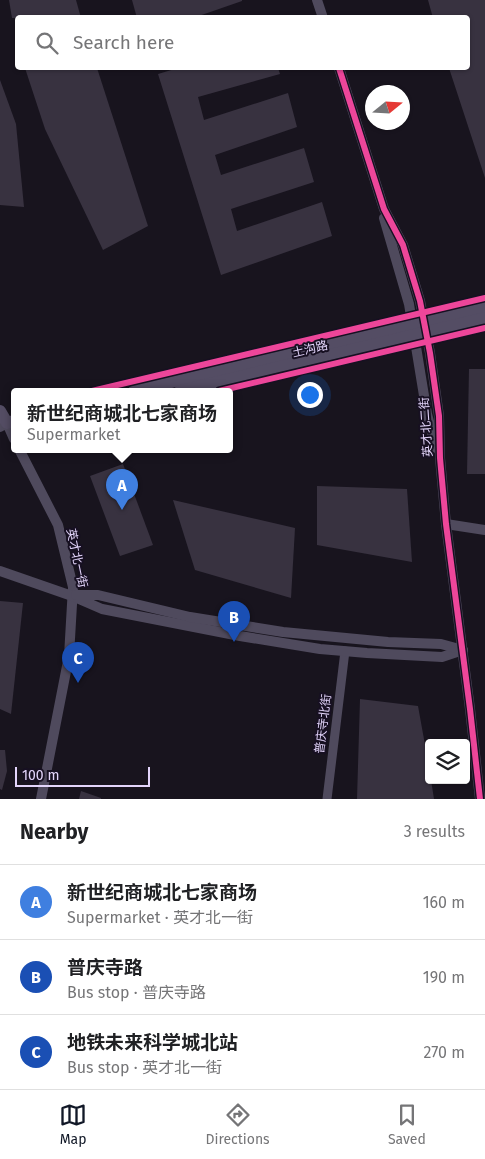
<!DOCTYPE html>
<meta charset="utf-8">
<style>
body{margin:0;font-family:"Fira Sans","Noto Sans SC",sans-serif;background:#f6f6f6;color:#202124}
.controls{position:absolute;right:15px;bottom:15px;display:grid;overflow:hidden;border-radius:5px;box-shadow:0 1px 4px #0004}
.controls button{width:45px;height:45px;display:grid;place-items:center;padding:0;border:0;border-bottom:1px solid #e0e0e0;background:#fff;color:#202124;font:25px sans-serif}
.compass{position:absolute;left:365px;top:85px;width:45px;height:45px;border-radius:50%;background:#fff;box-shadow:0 1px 4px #0004;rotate:72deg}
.scale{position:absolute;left:15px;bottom:12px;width:135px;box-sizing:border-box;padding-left:5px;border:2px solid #e3d5fb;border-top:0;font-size:14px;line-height:18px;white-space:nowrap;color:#e3d5fb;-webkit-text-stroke:4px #171022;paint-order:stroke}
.you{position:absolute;left:309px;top:394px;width:18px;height:18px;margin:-12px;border:4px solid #fff;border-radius:50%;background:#1a73e8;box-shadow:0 0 0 8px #1a73e833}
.badge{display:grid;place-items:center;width:32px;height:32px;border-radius:50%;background:#111827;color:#fff;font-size:16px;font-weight:700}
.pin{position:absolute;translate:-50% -41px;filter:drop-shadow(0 1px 2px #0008)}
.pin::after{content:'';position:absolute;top:26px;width:18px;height:15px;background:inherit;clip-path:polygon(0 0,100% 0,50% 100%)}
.popup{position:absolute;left:11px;top:388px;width:222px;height:65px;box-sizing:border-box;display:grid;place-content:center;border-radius:5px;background:#fff;filter:drop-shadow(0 1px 4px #0005);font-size:16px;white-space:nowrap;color:#757577}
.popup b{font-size:19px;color:#202124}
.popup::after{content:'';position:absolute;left:50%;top:100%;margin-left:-10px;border:10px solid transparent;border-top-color:#fff}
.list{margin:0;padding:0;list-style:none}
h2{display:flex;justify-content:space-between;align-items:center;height:65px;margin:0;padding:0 20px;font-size:21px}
h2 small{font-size:16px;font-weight:400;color:#757577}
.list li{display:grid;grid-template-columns:32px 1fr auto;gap:15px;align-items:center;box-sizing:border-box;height:75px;padding:0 20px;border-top:1px solid #e0e0e0}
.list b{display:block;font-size:19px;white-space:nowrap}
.list p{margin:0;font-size:16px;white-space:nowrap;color:#757577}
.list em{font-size:16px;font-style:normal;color:#757577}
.icon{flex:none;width:28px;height:28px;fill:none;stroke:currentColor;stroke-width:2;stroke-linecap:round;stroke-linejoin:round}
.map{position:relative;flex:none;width:485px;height:799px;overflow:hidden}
.search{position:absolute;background:#fff;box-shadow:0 1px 4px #0004;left:15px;right:15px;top:15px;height:55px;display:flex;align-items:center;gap:12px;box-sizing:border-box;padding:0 18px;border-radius:5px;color:#757577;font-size:19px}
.sheet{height:290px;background:#fff}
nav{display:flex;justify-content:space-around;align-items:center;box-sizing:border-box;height:70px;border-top:1px solid #e0e0e0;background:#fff;font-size:14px;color:#757577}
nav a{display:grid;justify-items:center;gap:2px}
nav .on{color:#111827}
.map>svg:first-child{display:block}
</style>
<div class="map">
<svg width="485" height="799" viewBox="0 0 485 799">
<rect width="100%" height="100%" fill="#18141e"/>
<g fill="#383240">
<path d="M 9,0 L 76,0 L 81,18 L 12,18 Z"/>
<path d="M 132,0 L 242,0 L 242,1 L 193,18 L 137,18 Z"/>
<path d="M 428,0 L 485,0 L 485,178 L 449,68 L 468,68 L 468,18 L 433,18 Z"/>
<path d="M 25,68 L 97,68 L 148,226 L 103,250 L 45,129 Z"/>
<path d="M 178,68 L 278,68 L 280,74 L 198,97 L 204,120 L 288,93 L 297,127 L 215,155 L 221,175 L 304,148 L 314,182 L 231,209 L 237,231 L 322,202 L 332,236 L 221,275 L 158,74 Z"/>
<path d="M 0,80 L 16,124 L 24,207 L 0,205 Z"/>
<path d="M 469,369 L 485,369 L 485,474 L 467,474 Z"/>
<path d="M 123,464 L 153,545 L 120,556 L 90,476 Z"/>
<path d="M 317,486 L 407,489 L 412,562 L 317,545 Z"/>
<path d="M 173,500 L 295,528 L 291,598 L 195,570 Z"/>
<path d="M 0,601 L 23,603 L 11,714 L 0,709 Z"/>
<path d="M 360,699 L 418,706 L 429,767 L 429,780 L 431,780 L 434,799 L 357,799 Z"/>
<path d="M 0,750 L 5,750 L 7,771 L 2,790 L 0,789 Z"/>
<path d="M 81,791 L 101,798 L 101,799 L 79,799 Z"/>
</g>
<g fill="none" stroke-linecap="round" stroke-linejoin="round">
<path stroke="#4f4a5d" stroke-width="9" d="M 327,799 L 345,651"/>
<g stroke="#4f4a5d" stroke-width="10">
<path d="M 317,0 L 323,18"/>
<path d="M 339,68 L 384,209 L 403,245 L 420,301 L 430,353 L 439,416 L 440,458 L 446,524 L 470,709 L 480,799"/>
<path d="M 384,218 L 409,304 L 427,414 L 436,448"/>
<path d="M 0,427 L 7,423 L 14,439"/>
<path d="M 19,449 L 58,525 L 73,587 L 69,656 L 41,799"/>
<path d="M 446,524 L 485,530"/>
<path d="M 0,571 L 72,596 L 102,609 L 240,636 L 320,649 L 367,653 L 442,657 L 463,650"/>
<path d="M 76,595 L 98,595 L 190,617 L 283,632 L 388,642 L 441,644 L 463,650"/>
</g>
<g stroke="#544d64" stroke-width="12">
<path d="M 134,391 L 485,307"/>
<path d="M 180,391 L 485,318"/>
<path d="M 0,411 L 7,423 L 14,421"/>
</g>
<g stroke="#171022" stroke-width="9">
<g id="cycleway">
<path d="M 339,68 L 384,209 L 403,245 L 420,301 L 430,353 L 439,416 L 440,458 L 446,524 L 470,709 L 480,799"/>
<path d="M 92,391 L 485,298"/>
<path d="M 219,391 L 485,328"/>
</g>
</g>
<use href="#cycleway" stroke="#ed469a" stroke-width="6"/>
</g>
<g text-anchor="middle" stroke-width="4" stroke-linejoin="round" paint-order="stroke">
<g font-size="12" fill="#e3d5fb" stroke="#171022">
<text transform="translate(310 349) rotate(-13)" y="4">土沟路</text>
<text transform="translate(426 427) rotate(-94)" y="4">英才北二街</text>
<text transform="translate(77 558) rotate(78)" y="4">英才北一街</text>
<text transform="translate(323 724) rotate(-83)" y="4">普庆寺北街</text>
</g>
</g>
</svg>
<div class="controls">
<button><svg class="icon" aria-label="layers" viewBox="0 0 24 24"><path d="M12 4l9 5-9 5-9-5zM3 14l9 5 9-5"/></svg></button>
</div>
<svg class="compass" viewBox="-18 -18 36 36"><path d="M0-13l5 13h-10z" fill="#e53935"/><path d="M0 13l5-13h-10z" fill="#757577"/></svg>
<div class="scale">100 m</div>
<div class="you"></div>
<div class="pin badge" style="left:122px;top:510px;background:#3f7fe0">A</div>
<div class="popup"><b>新世纪商城北七家商场</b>Supermarket</div>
<div class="pin badge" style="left:234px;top:642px;background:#1a4fb4">B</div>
<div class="pin badge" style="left:78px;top:683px;background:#1a4fb4">C</div>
<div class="search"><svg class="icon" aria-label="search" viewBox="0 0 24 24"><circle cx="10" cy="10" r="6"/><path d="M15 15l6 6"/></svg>Search here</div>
</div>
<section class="sheet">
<h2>Nearby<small>3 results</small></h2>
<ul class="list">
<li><span class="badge" style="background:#3f7fe0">A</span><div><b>新世纪商城北七家商场</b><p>Supermarket · 英才北一街</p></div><em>160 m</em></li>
<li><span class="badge" style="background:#1a4fb4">B</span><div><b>普庆寺路</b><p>Bus stop · 普庆寺路</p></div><em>190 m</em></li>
<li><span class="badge" style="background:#1a4fb4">C</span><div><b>地铁未来科学城北站</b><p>Bus stop · 英才北一街</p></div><em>270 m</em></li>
</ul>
</section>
<nav>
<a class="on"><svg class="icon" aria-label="map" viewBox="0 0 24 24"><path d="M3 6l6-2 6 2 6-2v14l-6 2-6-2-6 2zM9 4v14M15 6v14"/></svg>Map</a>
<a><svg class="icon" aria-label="directions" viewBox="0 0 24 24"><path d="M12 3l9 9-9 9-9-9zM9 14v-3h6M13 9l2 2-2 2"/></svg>Directions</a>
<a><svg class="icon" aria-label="saved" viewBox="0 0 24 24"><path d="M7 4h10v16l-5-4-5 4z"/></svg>Saved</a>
</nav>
